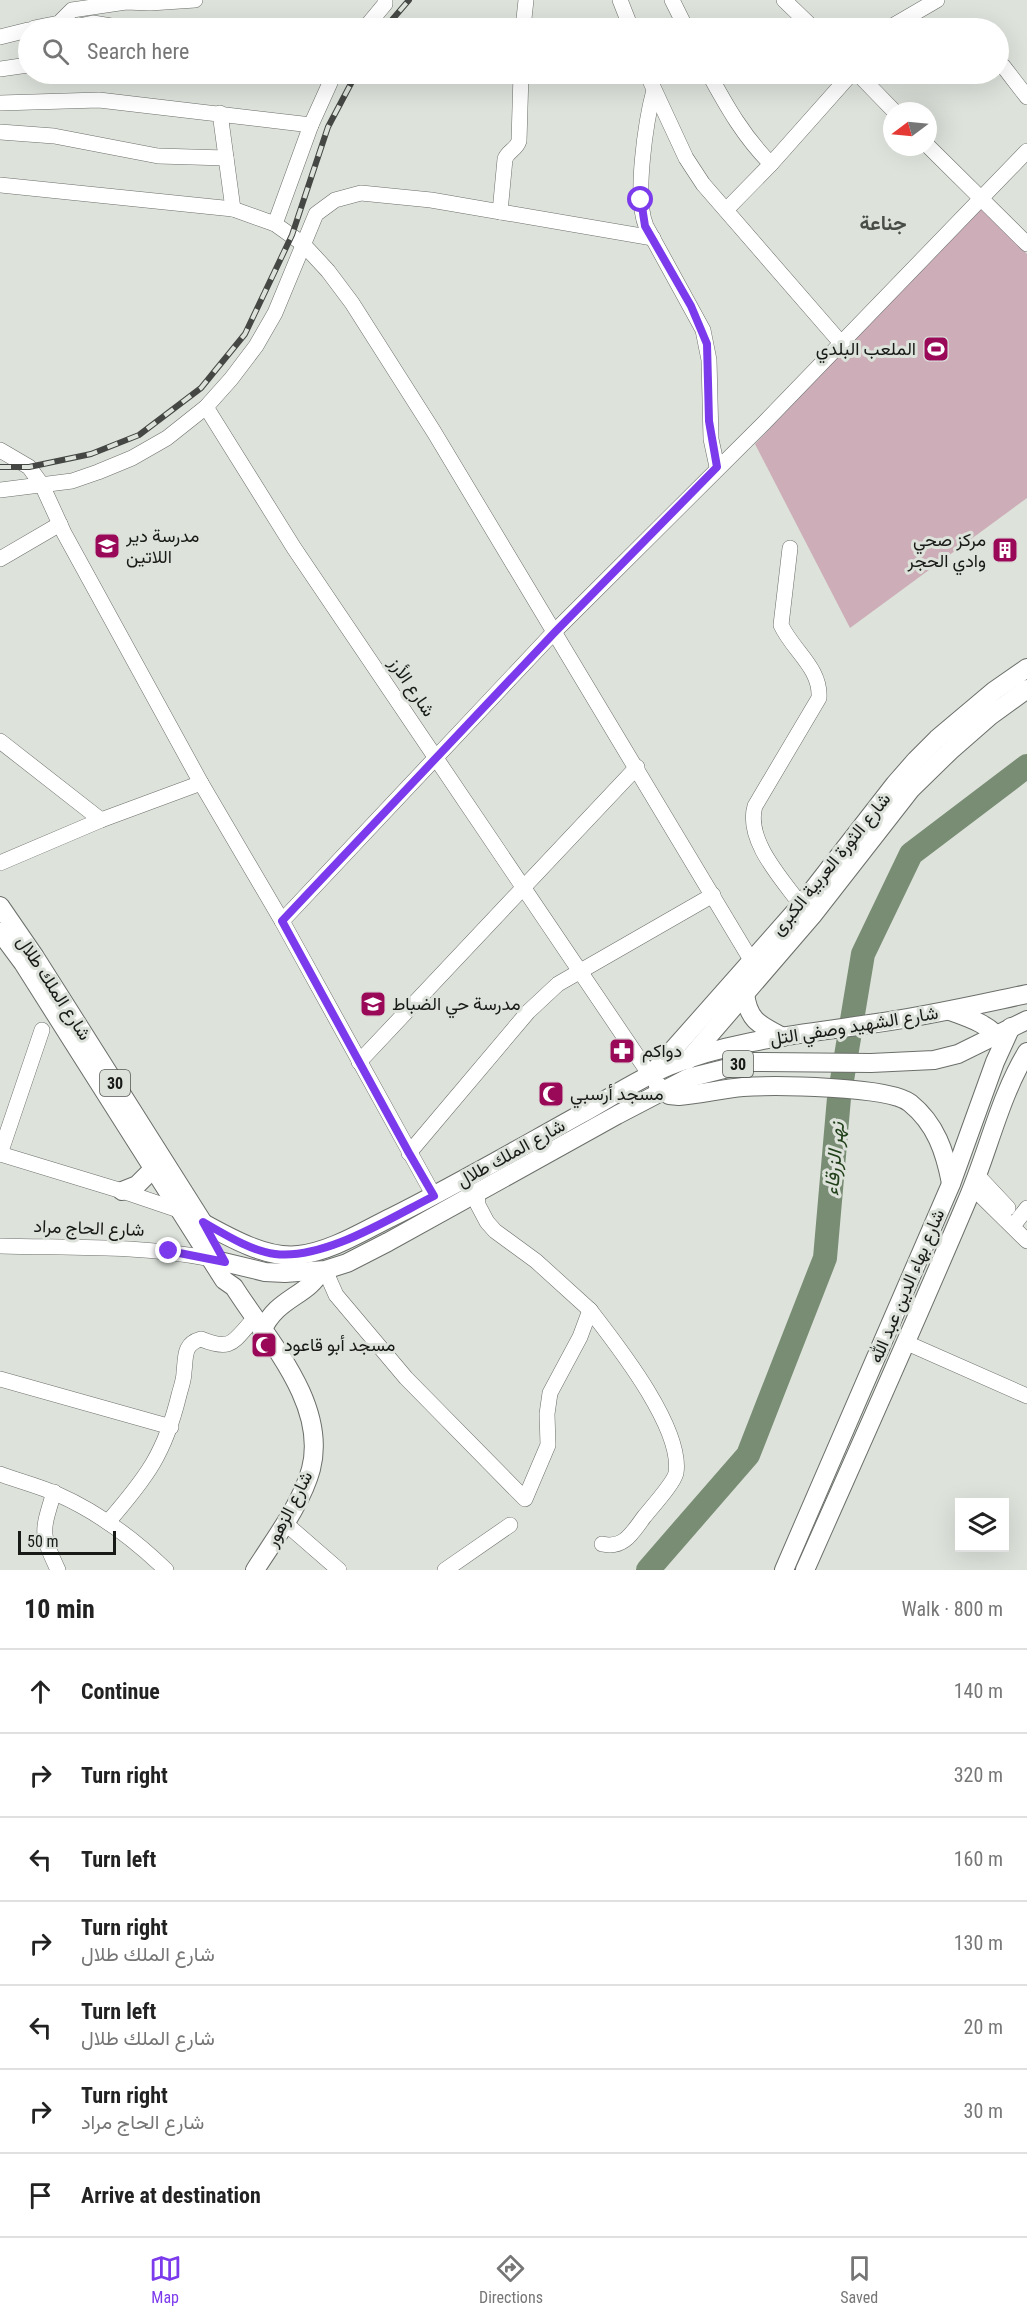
<!DOCTYPE html>
<meta charset="utf-8">
<style>
body{margin:0;font-family:"Roboto Condensed",Vazirmatn,sans-serif;background:#f6f6f6;color:#222}
.controls{position:absolute;right:18px;bottom:18px;display:grid;overflow:hidden;border-radius:0px;box-shadow:0 6px 24px #0002}
.controls button{width:54px;height:54px;display:grid;place-items:center;padding:0;border:0;border-bottom:2px solid #e0e0e0;background:#fff;color:#222;font:30px sans-serif}
.compass{position:absolute;left:883px;top:102px;width:54px;height:54px;border-radius:50%;background:#fff;box-shadow:0 6px 24px #0002;rotate:254deg}
.scale{position:absolute;left:18px;bottom:15px;width:98px;box-sizing:border-box;padding-left:6px;border:3px solid #181a17;border-top:0;font-size:16px;line-height:21px;white-space:nowrap;color:#181a17;-webkit-text-stroke:4px #dde2db;paint-order:stroke}
.stop{position:absolute;width:18px;height:18px;margin:-14px;border:4px solid #7c3aed;border-radius:50%;background:#fff}
.stop.end{background:#7c3aed;border-color:#fff;box-shadow:0 2px 6px #0008}
.list{margin:0;padding:0;list-style:none}
h2{display:flex;justify-content:space-between;align-items:center;height:78px;margin:0;padding:0 24px;font-size:26px}
h2 small{font-size:20px;font-weight:400;color:#767676}
.list li{display:grid;grid-template-columns:39px 1fr auto;gap:18px;align-items:center;box-sizing:border-box;height:84px;padding:0 24px;border-top:2px solid #e0e0e0}
.list b{display:block;font-size:22px;white-space:nowrap}
.list p{margin:0;font-size:20px;white-space:nowrap;color:#767676}
.list em{font-size:20px;font-style:normal;color:#767676}
.icon{flex:none;width:33px;height:33px;fill:none;stroke:currentColor;stroke-width:2;stroke-linecap:round;stroke-linejoin:round}
.map{position:relative;flex:none;width:1027px;height:1570px;overflow:hidden}
.search{position:absolute;background:#fff;box-shadow:0 6px 24px #0002;left:18px;right:18px;top:18px;height:66px;display:flex;align-items:center;gap:15px;box-sizing:border-box;padding:0 21px;border-radius:33px;color:#767676;font-size:22px}
.sheet{height:666px;background:#fff}
nav{display:flex;justify-content:space-around;align-items:center;box-sizing:border-box;height:84px;border-top:2px solid #e0e0e0;background:#fff;font-size:16px;color:#767676}
nav a{display:grid;justify-items:center;gap:3px}
nav .on{color:#7c3aed}
.map>svg:first-child{display:block}
</style>
<div class="map">
<svg width="1027" height="1570" viewBox="0 0 1027 1570">
<rect width="100%" height="100%" fill="#dde2db"/>
<path fill="#cdaeb8" d="M 981,207 L 1027,254 L 1027,498 L 850,628 L 755,444 Z"/>
<g fill="none" stroke-linecap="round" stroke-linejoin="round">
<path stroke="#798c74" stroke-width="24" d="M 648,1570 L 748,1455 L 825,1258 L 839,1098 L 863,954 L 911,854 L 1027,766"/>
<g stroke="#6b6f6a" stroke-width="16">
<g id="minor">
<path d="M 620,0 L 631,28"/>
<path d="M 672,0 L 686,28"/>
<path d="M 784,0 L 813,28"/>
<path d="M 59,23 L 70,28 L 93,23 L 123,28"/>
<path d="M 34,28 L 59,23 L 72,10 L 126,2 L 150,3 L 195,0"/>
<path d="M 297,28 L 307,28"/>
<path d="M 365,28 L 385,4 L 385,0"/>
<path d="M 523,28 L 526,0"/>
<path d="M 889,28 L 937,0"/>
<path d="M 0,37 L 28,30"/>
<path d="M 1003,66 L 1027,97"/>
<path d="M 0,69 L 28,65"/>
<path d="M 647,74 L 686,158 L 703,184 L 841,343"/>
<path d="M 709,74 C 727,107 744,137 771,164"/>
<path d="M 858,74 L 894,111"/>
<path d="M 654,90 C 646,120 634,198 646,226 L 703,330 L 709,360 L 711,439 L 717,467"/>
<path d="M 0,103 L 99,100 L 311,125"/>
<path d="M 220,113 L 233,209"/>
<path d="M 0,132 L 54,136 L 158,156 L 226,158"/>
<path d="M 928,146 L 1027,244"/>
<path d="M 0,185 L 233,209 L 275,224 L 303,244 L 328,271 L 352,303 L 434,432 L 751,960"/>
<path d="M 726,210 L 771,164 L 851,74"/>
<path d="M 500,212 L 505,159 C 508,151 516,150 519,141 L 521,74"/>
<path d="M 275,224 L 311,125 L 334,74"/>
<path d="M 206,407 L 294,548 L 650,1075"/>
<path d="M 0,450 L 29,467 L 42,485 L 64,533 L 201,783 L 282,921 L 434,1196"/>
<path d="M 0,490 L 72,481 L 98,472 L 132,458 L 167,438 L 206,407 L 231,379 L 256,346 L 275,313 L 316,214 L 335,200 L 361,193 L 431,200 L 653,238"/>
<path d="M 790,548 L 781,625 C 793,651 821,668 819,698 L 755,806 C 745,840 782,879 801,905"/>
<path d="M 0,559 L 60,524"/>
<path d="M 0,741 L 101,820"/>
<path d="M 0,863 L 101,820 L 201,783"/>
<path d="M 282,921 L 555,631 L 764,423 L 1027,151"/>
<path d="M 359,1062 L 637,767"/>
<path d="M 409,1153 L 528,1012 L 558,984 L 713,895"/>
<path d="M 0,1154 L 122,1191 L 181,1211"/>
<path d="M 0,1154 L 42,1030"/>
<path d="M 978,1176 L 1008,1208"/>
<path d="M 973,1188 L 1027,1241"/>
<path d="M 1013,1226 L 1027,1208"/>
<path d="M 0,1246 C 72,1248 140,1245 211,1259"/>
<path d="M 325,1270 L 336,1295 L 406,1378 L 525,1499 L 548,1445 L 547,1414 L 550,1393 L 580,1337 L 590,1310 L 536,1261 L 495,1231 L 487,1222 L 478,1205 L 477,1194"/>
<path d="M 590,1310 C 617,1345 683,1428 676,1473 C 674,1483 651,1508 644,1517 C 632,1533 624,1549 602,1544"/>
<path d="M 907,1343 L 1027,1396"/>
<path d="M 0,1379 L 171,1427"/>
<path d="M 0,1474 C 19,1481 39,1486 57,1494 C 98,1512 134,1539 166,1570"/>
<path d="M 54,1492 C 42,1532 40,1532 58,1570"/>
<path d="M 108,1522 C 147,1477 165,1453 179,1395 C 181,1387 184,1380 184,1372 C 186,1357 183,1344 201,1339 C 233,1352 233,1341 254,1319"/>
<path d="M 285,1523 L 339,1570"/>
<path d="M 445,1570 L 510,1525"/>
</g>
</g>
<g stroke="#6b6f6a" stroke-width="20">
<g id="major">
<path d="M 0,906 L 35,957 L 202,1221"/>
<path d="M 0,932 L 23,963 L 224,1280 L 234,1287 C 266,1338 328,1403 311,1469 C 302,1503 274,1540 255,1570"/>
<path d="M 745,993 C 748,1021 760,1025 783,1037"/>
<path d="M 950,1011 C 970,1018 991,1025 1003,1043"/>
<path d="M 688,1060 L 812,916 L 911,789 L 950,751 L 990,716 L 1027,689"/>
<path d="M 655,1070 L 801,905 L 895,784 L 916,760 L 937,739 L 994,691 L 1027,668"/>
<path d="M 658,1086 L 669,1095 L 679,1096 C 701,1094 722,1089 743,1087 C 774,1085 889,1086 910,1103 C 936,1124 945,1152 951,1183"/>
<path d="M 122,1191 L 137,1185 L 153,1169"/>
<path d="M 181,1211 C 214,1228 261,1260 299,1255 C 332,1251 363,1231 392,1217 C 456,1185 518,1149 581,1114 C 610,1098 638,1079 669,1066 C 732,1040 803,1034 870,1024 C 923,1017 975,1005 1027,994"/>
<path d="M 211,1259 L 265,1272 L 285,1273 L 325,1270 L 347,1263 L 388,1242 L 617,1115 L 688,1078 L 752,1062 L 871,1063 L 934,1060 L 958,1054 L 1027,1020"/>
<path d="M 262,1331 C 277,1297 307,1297 321,1271"/>
<path d="M 784,1570 L 951,1184 L 995,1062 L 1011,1027"/>
<path d="M 805,1570 C 859,1448 914,1326 966,1203 C 988,1153 999,1098 1027,1052"/>
</g>
</g>
<use href="#minor" stroke="#fff" stroke-width="15"/>
<use href="#major" stroke="#fff" stroke-width="18"/>
<g stroke="#444743" stroke-width="6">
<g id="rail">
<path d="M 385,28 L 409,0"/>
<path d="M 0,467 L 29,467 L 91,454 L 139,435 L 201,388 L 245,334 L 292,235 L 328,127 L 356,74"/>
</g>
</g>
<use href="#rail" stroke="#dde2db" stroke-width="4" stroke-dasharray="11" stroke-linecap="butt"/>
</g>
<g fill="none" stroke-linecap="round" stroke-linejoin="round">
<path stroke="#7c3aed" stroke-width="8" d="M 169,1251 L 225,1262 L 203,1222 C 224,1234 251,1251 275,1254 C 325,1260 390,1218 434,1196 L 409,1153 L 282,921 L 555,632 L 717,467 L 709,421 L 707,344 L 691,306 L 645,226 L 641,200"/>
</g>
<defs>
<g id="stadium-square" transform="scale(1.35)"><rect x="-9" y="-9" width="18" height="18" rx="4" fill="#9a0858" stroke="#dde2db"/><path d="M0-5a6.5 5 0 1 0 0 10a6.5 5 0 1 0 0-10ZM-3.5-1.8h7v3.6h-7Z" fill="#fff"/></g>
<g id="school-square" transform="scale(1.35)"><rect x="-9" y="-9" width="18" height="18" rx="4" fill="#9a0858" stroke="#dde2db"/><path d="M0-5L7-2L0 1L-7-2ZM-4 1L0 2.5L4 1V4Q0 6-4 4Z" fill="#fff"/></g>
<g id="building-square" transform="scale(1.35)"><rect x="-9" y="-9" width="18" height="18" rx="4" fill="#9a0858" stroke="#dde2db"/><path d="M-4-6H4V6H1V3H-1V6H-4ZM-2.5-4.3h1.7v1.8h-1.7ZM.8-4.3h1.7v1.8H.8ZM-2.5-1h1.7V.8h-1.7ZM.8-1h1.7V.8H.8Z" fill="#fff"/></g>
<g id="pharmacy-square" transform="scale(1.35)"><rect x="-9" y="-9" width="18" height="18" rx="4" fill="#9a0858" stroke="#dde2db"/><path d="M-2-6h4v4h4v4h-4v4h-4v-4h-4v-4h4Z" fill="#fff"/></g>
<g id="mosque-square" transform="scale(1.35)"><rect x="-9" y="-9" width="18" height="18" rx="4" fill="#9a0858" stroke="#dde2db"/><path d="M3.5-4.9A6 6 0 1 0 3.5 4.9A5 5 0 1 1 3.5-4.9Z" fill="#fff"/></g>
</defs>
<g fill-rule="evenodd">
<use href="#stadium-square" x="936" y="349"/>
<use href="#school-square" x="107" y="546"/>
<use href="#building-square" x="1005" y="550"/>
<use href="#school-square" x="373" y="1004"/>
<use href="#pharmacy-square" x="622" y="1051"/>
<use href="#mosque-square" x="551" y="1094"/>
<use href="#mosque-square" x="264" y="1345"/>
</g>
<g text-anchor="middle" stroke-width="6" stroke-linejoin="round" paint-order="stroke">
<g fill="#dde2db" stroke="#535652" stroke-width="1.5">
<rect x="723" y="1051" width="30" height="26" rx="4.5"/>
<rect x="100" y="1070" width="30" height="26" rx="4.5"/>
</g>
<g font-size="16" font-weight="bold" fill="#181a17">
<text x="738" y="1070">30</text>
<text x="115" y="1089">30</text>
</g>
<g font-size="18" fill="#181a17" stroke="#dde2db" text-anchor="start">
<text x="916" y="355" text-anchor="end">الملعب البلدي</text>
<text x="126" y="542">مدرسة دير<tspan x="126" dy="21">اللاتين</tspan></text>
<text x="986" y="546" text-anchor="end">مركز صحي<tspan x="986" dy="21">وادي الحجر</tspan></text>
<text x="392" y="1010">مدرسة حي الضباط</text>
<text x="642" y="1057">دواكم</text>
<text x="570" y="1100">مسجد أرسبي</text>
<text x="284" y="1351">مسجد أبو قاعود</text>
</g>
<g font-size="18" fill="#181a17" stroke="#dde2db">
<text transform="translate(412 687) rotate(56)" y="6">شارع الأرز</text>
<text transform="translate(831 864) rotate(-51)" y="6">شارع الثورة العربية الكبرى</text>
<text transform="translate(54 988) rotate(57)" y="6">شارع الملك طلال</text>
<text transform="translate(854 1026) rotate(-9)" y="6">شارع الشهيد وصفي التل</text>
<text transform="translate(511 1153) rotate(-29)" y="6">شارع الملك طلال</text>
<text transform="translate(89 1228) rotate(2)" y="6">شارع الحاج مراد</text>
<text transform="translate(907 1286) rotate(-67)" y="6">شارع بهاء الدين عبد الله</text>
<text transform="translate(289 1509) rotate(-63)" y="6">شارع الزهور</text>
</g>
<g font-size="20" font-weight="bold" fill="#494d48" stroke="#dde2db">
<text x="883" y="230">جناعة</text>
</g>
<g font-size="20" font-style="italic" fill="#21401a" stroke="#dde2db">
<text transform="translate(834 1159) rotate(-85)" y="7">نهر الزرقاء</text>
</g>
</g>
</svg>
<div class="controls">
<button><svg class="icon" aria-label="layers" viewBox="0 0 24 24"><path d="M12 4l9 5-9 5-9-5zM3 14l9 5 9-5"/></svg></button>
</div>
<svg class="compass" viewBox="-18 -18 36 36"><path d="M0-13l5 13h-10z" fill="#e53935"/><path d="M0 13l5-13h-10z" fill="#767676"/></svg>
<div class="scale">50 m</div>
<div class="stop" style="left:641px;top:200px"></div>
<div class="stop end" style="left:169px;top:1251px"></div>
<div class="search"><svg class="icon" aria-label="search" viewBox="0 0 24 24"><circle cx="10" cy="10" r="6"/><path d="M15 15l6 6"/></svg>Search here</div>
</div>
<section class="sheet">
<h2>10 min<small>Walk · 800 m</small></h2>
<ul class="list">
<li><svg class="icon" aria-label="ahead" viewBox="0 0 24 24"><path d="M12 20V5M6 11l6-6 6 6"/></svg><div><b>Continue</b></div><em>140 m</em></li>
<li><svg class="icon" aria-label="right" viewBox="0 0 24 24"><path d="M7 20v-9h11M14 6l5 5-5 5"/></svg><div><b>Turn right</b></div><em>320 m</em></li>
<li><svg class="icon" aria-label="left" viewBox="0 0 24 24"><path d="M17 20v-9H6M10 6l-5 5 5 5"/></svg><div><b>Turn left</b></div><em>160 m</em></li>
<li><svg class="icon" aria-label="right" viewBox="0 0 24 24"><path d="M7 20v-9h11M14 6l5 5-5 5"/></svg><div><b>Turn right</b><p>شارع الملك طلال</p></div><em>130 m</em></li>
<li><svg class="icon" aria-label="left" viewBox="0 0 24 24"><path d="M17 20v-9H6M10 6l-5 5 5 5"/></svg><div><b>Turn left</b><p>شارع الملك طلال</p></div><em>20 m</em></li>
<li><svg class="icon" aria-label="right" viewBox="0 0 24 24"><path d="M7 20v-9h11M14 6l5 5-5 5"/></svg><div><b>Turn right</b><p>شارع الحاج مراد</p></div><em>30 m</em></li>
<li><svg class="icon" aria-label="arrive" viewBox="0 0 24 24"><path d="M6 21V4h12l-3 4 3 4H6"/></svg><div><b>Arrive at destination</b></div></li>
</ul>
</section>
<nav>
<a class="on"><svg class="icon" aria-label="map" viewBox="0 0 24 24"><path d="M3 6l6-2 6 2 6-2v14l-6 2-6-2-6 2zM9 4v14M15 6v14"/></svg>Map</a>
<a><svg class="icon" aria-label="directions" viewBox="0 0 24 24"><path d="M12 3l9 9-9 9-9-9zM9 14v-3h6M13 9l2 2-2 2"/></svg>Directions</a>
<a><svg class="icon" aria-label="saved" viewBox="0 0 24 24"><path d="M7 4h10v16l-5-4-5 4z"/></svg>Saved</a>
</nav>
